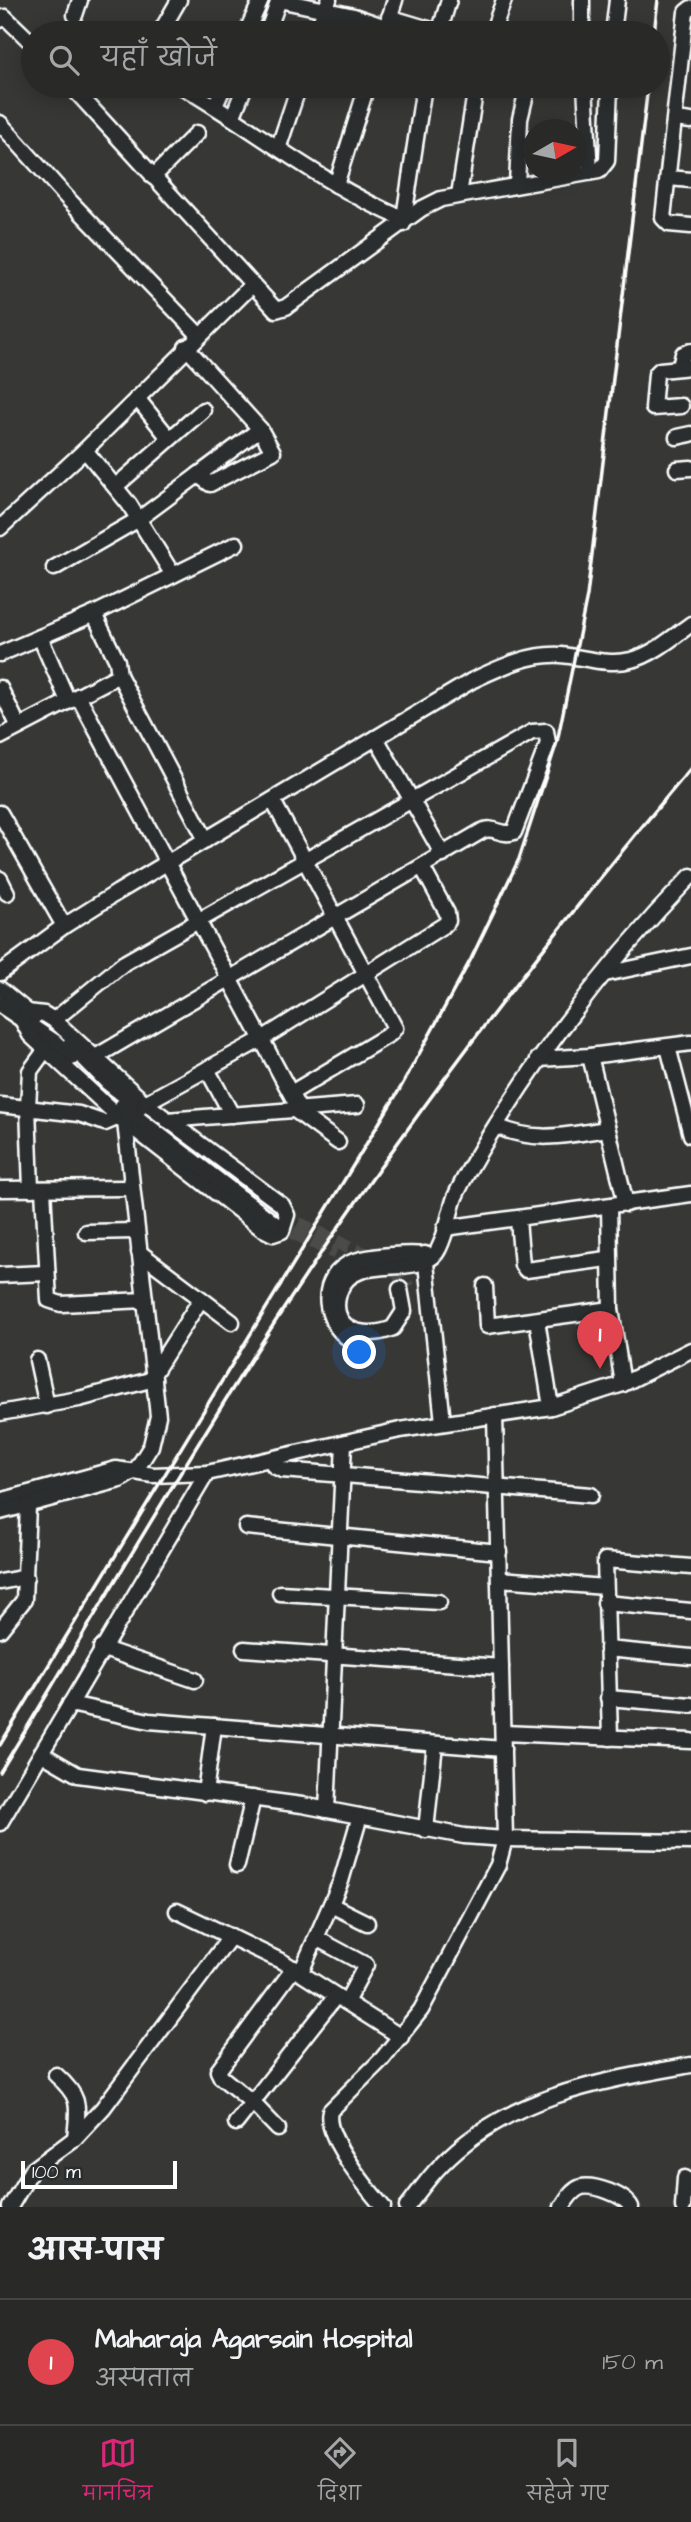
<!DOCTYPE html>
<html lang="hi">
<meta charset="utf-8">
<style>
body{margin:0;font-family:"Architects Daughter","Playpen Sans Deva",sans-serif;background:#353534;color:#f1f3f6}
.compass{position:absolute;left:523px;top:119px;width:63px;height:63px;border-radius:50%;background:#292928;box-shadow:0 4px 18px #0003;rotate:81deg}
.scale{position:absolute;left:21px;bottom:18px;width:156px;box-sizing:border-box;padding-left:7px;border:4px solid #fff;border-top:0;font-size:19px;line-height:24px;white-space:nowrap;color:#fff;-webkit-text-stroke:5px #2a2d2e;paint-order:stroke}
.you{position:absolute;left:360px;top:1353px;width:24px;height:24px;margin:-18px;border:5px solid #fff;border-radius:50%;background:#1a73e8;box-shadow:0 0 0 10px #1a73e833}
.badge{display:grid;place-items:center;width:46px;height:46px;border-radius:50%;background:#db2777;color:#fff;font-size:23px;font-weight:700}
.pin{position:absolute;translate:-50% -58px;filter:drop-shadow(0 2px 4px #0008)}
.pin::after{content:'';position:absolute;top:37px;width:24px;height:21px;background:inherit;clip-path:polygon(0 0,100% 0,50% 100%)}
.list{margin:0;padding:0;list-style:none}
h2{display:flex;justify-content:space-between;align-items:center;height:91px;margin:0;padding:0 28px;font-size:30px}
h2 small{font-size:23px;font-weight:400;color:#a5a6a8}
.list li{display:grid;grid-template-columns:46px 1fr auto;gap:21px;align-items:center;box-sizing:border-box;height:126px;padding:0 28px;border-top:2px solid #454545}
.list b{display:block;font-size:26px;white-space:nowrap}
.list p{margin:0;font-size:23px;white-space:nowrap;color:#a5a6a8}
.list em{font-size:23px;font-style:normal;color:#a5a6a8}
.icon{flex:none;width:38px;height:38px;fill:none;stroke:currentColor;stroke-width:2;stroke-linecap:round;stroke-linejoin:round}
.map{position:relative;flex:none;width:691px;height:2207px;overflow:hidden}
.search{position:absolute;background:#292928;box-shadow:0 4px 18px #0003;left:21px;right:21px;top:21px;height:77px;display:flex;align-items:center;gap:18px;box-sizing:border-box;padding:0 24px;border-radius:38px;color:#a5a6a8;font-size:26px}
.sheet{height:217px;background:#292928}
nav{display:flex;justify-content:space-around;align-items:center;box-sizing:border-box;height:98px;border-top:2px solid #454545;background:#292928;font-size:19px;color:#a5a6a8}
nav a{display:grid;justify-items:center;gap:4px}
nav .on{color:#db2777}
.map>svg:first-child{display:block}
</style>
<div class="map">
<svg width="691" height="2207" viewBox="0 0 691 2207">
<rect width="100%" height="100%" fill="#373735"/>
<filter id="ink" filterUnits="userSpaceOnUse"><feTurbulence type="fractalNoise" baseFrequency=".0143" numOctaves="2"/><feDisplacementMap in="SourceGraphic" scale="14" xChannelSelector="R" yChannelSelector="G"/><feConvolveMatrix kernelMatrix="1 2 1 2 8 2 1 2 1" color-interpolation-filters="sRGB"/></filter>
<g filter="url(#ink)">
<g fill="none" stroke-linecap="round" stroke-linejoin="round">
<g stroke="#4b4b49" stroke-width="14" stroke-dasharray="14 7" stroke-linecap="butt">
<path d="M 279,1215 L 384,1263 L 398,1273 L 409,1288"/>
<path d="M 274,1223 L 336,1253"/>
</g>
<g stroke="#fff" stroke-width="19">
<g id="minor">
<path d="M 279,0 L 354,16 L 386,27"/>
<path d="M 582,0 L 582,33"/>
<path d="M 691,8 L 686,12 L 663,218 L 669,224 L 691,226"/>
<path d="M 75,15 L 80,0"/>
<path d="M 389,17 L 439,32"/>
<path d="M 0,20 L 5,17 L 33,44"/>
<path d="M 387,25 L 395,0"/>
<path d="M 160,33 L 179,0"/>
<path d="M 246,33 L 261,0"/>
<path d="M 267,33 L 279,0"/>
<path d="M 316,33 L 329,0"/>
<path d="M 439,33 L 449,0"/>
<path d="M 492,33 L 504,0"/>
<path d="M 613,33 L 617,0"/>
<path d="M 71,86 L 276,310 L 286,307 L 421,209 L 441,199 L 599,171 L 607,161 L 610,86"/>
<path d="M 181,86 C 255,129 324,186 404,219"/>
<path d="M 585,86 L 590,172"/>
<path d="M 215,106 L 224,86"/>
<path d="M 233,116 L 245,86"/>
<path d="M 675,119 L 691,121"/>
<path d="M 0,123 L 69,200 L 199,335"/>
<path d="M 279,146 L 299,86"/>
<path d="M 153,177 L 197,133"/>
<path d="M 669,178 L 691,180"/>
<path d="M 336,185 L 367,86"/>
<path d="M 517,185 L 520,119 L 528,86"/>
<path d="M 459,195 L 476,86"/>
<path d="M 403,224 L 424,86"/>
<path d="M 680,367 L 683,354 L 691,351"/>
<path d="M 137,398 L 169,438"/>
<path d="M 681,406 L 653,408 L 656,374 L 660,370 L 691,367"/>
<path d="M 677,437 L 691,434"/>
<path d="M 85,450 L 129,504 L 173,575"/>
<path d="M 677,469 L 691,468"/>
<path d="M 198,475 L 260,429"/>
<path d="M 116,486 L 203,410"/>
<path d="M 0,528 L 85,450 L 251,286"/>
<path d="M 54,568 L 139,519 L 198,475 L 210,484 L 273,452 L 260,429 L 186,347"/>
<path d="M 94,614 L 117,661 L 119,675"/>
<path d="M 40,637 L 68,701"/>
<path d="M 0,654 L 94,614 L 236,544"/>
<path d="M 0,688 L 19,727"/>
<path d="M 78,696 L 300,1111"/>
<path d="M 0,737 L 119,675 L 206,840"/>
<path d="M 376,738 L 443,855"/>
<path d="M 273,801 L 395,1028 L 390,1034 L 291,1093"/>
<path d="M 0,813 L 64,926"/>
<path d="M 0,879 L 7,893"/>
<path d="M 0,973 L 64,926 L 118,892 L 473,680 C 501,667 530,653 561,655 C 584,657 608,666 631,660 C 651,656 675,636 691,624"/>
<path d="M 605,974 L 691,956"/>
<path d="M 0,989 L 34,1017"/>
<path d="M 0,1005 L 55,1042 L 72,1058"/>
<path d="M 27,1012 L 44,1014 L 54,1020 L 145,1103 L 282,1205 L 287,1215 L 282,1231 L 273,1234 L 261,1228 L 119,1117 L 30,1035 L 22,1020 Z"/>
<path d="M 54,1020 L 124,963 L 532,732 L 546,731 L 548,743 L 514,832 C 502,837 493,825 482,831 L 97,1056"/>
<path d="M 70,1044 L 108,1083 L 140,1108"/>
<path d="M 668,1047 L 691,1135"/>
<path d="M 590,1056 L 626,1204"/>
<path d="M 538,1059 L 590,1056 L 691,1043"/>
<path d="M 207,1069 L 232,1115"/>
<path d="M 145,1103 L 262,1039 L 444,925 L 448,921 L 447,913 L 422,867"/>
<path d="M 0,1105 L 79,1114 L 105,1123 L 119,1117"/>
<path d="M 122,1106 L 274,1223"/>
<path d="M 296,1111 L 338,1142"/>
<path d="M 167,1120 L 357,1105"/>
<path d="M 496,1126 C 537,1144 565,1135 607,1129"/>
<path d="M 0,1189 L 130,1188"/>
<path d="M 31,1189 L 28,1107 L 30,1071 L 46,1049"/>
<path d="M 43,1189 L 49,1300 L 61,1304 L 145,1300"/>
<path d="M 609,1206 L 611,1309 L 623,1384"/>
<path d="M 518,1220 L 522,1265 L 526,1270 L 607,1259"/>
<path d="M 445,1228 L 691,1194"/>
<path d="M 86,1232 L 136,1231"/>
<path d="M 139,1252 L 232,1322"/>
<path d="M 425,1254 L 443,1422"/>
<path d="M 0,1275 L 46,1273"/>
<path d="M 485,1286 L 487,1326 L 611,1309"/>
<path d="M 400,1289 L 404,1311 L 393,1328 C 366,1340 328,1331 339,1293 C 353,1248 424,1283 439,1248 C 447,1232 449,1214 455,1197 C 468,1168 486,1141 503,1114 C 557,1029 621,948 691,876"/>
<path d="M 537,1320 L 551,1407"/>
<path d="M 349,1339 C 325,1323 317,1283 346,1265 C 362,1255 414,1252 433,1256"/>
<path d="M 37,1360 L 47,1406"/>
<path d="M 154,1373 L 201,1299"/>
<path d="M 0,1413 L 79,1399 L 154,1379"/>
<path d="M 272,1461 L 274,1466 L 282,1470 L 591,1495"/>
<path d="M 0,1501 L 116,1469 L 153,1475 L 207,1473 L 400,1430 L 551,1407 L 623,1384 L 691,1350"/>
<path d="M 0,1512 L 120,1480 L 136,1470 L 151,1446 L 158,1416 L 125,1122"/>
<path d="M 246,1527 L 499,1552"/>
<path d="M 499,1579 L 605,1587"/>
<path d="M 0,1582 L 26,1577"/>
<path d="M 280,1593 L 439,1602"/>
<path d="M 605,1603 L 691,1611"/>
<path d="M 0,1630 L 24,1600 L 28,1506"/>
<path d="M 101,1648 L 195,1680"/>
<path d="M 244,1649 L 501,1667"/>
<path d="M 607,1649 L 691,1657"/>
<path d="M 608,1698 L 691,1705"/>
<path d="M 70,1704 L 149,1721 L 503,1749"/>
<path d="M 503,1733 L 691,1741"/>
<path d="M 610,1738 L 605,1560 L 691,1567"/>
<path d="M 42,1754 L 78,1775 L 302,1805 L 464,1836 L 505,1839 L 691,1842"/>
<path d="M 205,1793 L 214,1726"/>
<path d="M 327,1810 L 344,1443"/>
<path d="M 0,1823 L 207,1473"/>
<path d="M 426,1830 L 435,1744"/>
<path d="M 237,1865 L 253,1798"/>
<path d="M 331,1905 L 367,1923"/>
<path d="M 177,1911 L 283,1962 L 401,2037"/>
<path d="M 316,1938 L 366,1965 L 346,2002"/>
<path d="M 301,1972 L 341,1881 L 360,1816"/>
<path d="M 56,2075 C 82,2098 78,2106 75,2138"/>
<path d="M 236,2123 L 336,1996"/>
<path d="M 278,2129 L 252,2102 L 221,2077 L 218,2071 L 294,1968"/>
<path d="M 10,2207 L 31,2171 L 75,2138 L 103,2108 L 231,1936"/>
<path d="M 383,2207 C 367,2188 323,2135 330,2111 L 382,2059 L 421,2010 L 498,1865 L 505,1839 L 495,1415"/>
<path d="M 407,2207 C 418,2193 428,2178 441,2165 C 507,2096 601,2081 691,2065"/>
<path d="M 562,2207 C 566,2200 572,2190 581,2187 C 594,2184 625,2195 631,2207"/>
<path d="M 683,2207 L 685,2178"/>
</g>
</g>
<use href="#minor" stroke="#2a2d2e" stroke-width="14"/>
<g stroke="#fff" stroke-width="3.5">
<path d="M 654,33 L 658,0"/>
<path d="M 0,1745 L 401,1087 L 471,959 L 519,859 L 557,742 L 587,596 L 648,86"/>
<path d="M 0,1772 C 85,1633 167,1491 255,1353 C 386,1148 535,953 691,768"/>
</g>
</g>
</g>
</svg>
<svg class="compass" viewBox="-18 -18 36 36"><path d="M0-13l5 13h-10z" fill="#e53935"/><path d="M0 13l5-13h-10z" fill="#a5a6a8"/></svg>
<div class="scale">100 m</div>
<div class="you"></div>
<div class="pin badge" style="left:600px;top:1369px;background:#e0444e">1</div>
<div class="search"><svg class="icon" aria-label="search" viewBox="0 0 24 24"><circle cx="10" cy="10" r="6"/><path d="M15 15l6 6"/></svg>यहाँ खोजें</div>
</div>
<section class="sheet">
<h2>आस-पास<small></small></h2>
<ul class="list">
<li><span class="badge" style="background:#e0444e">1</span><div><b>Maharaja Agarsain Hospital</b><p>अस्पताल</p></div><em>150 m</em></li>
</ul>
</section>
<nav>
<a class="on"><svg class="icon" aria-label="map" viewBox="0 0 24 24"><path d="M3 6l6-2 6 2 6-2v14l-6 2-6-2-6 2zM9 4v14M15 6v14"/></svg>मानचित्र</a>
<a><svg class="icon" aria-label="directions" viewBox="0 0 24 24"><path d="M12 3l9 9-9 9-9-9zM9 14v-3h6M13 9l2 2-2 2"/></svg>दिशा</a>
<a><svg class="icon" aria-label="saved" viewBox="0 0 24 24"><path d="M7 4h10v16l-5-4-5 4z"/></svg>सहेजे गए</a>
</nav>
